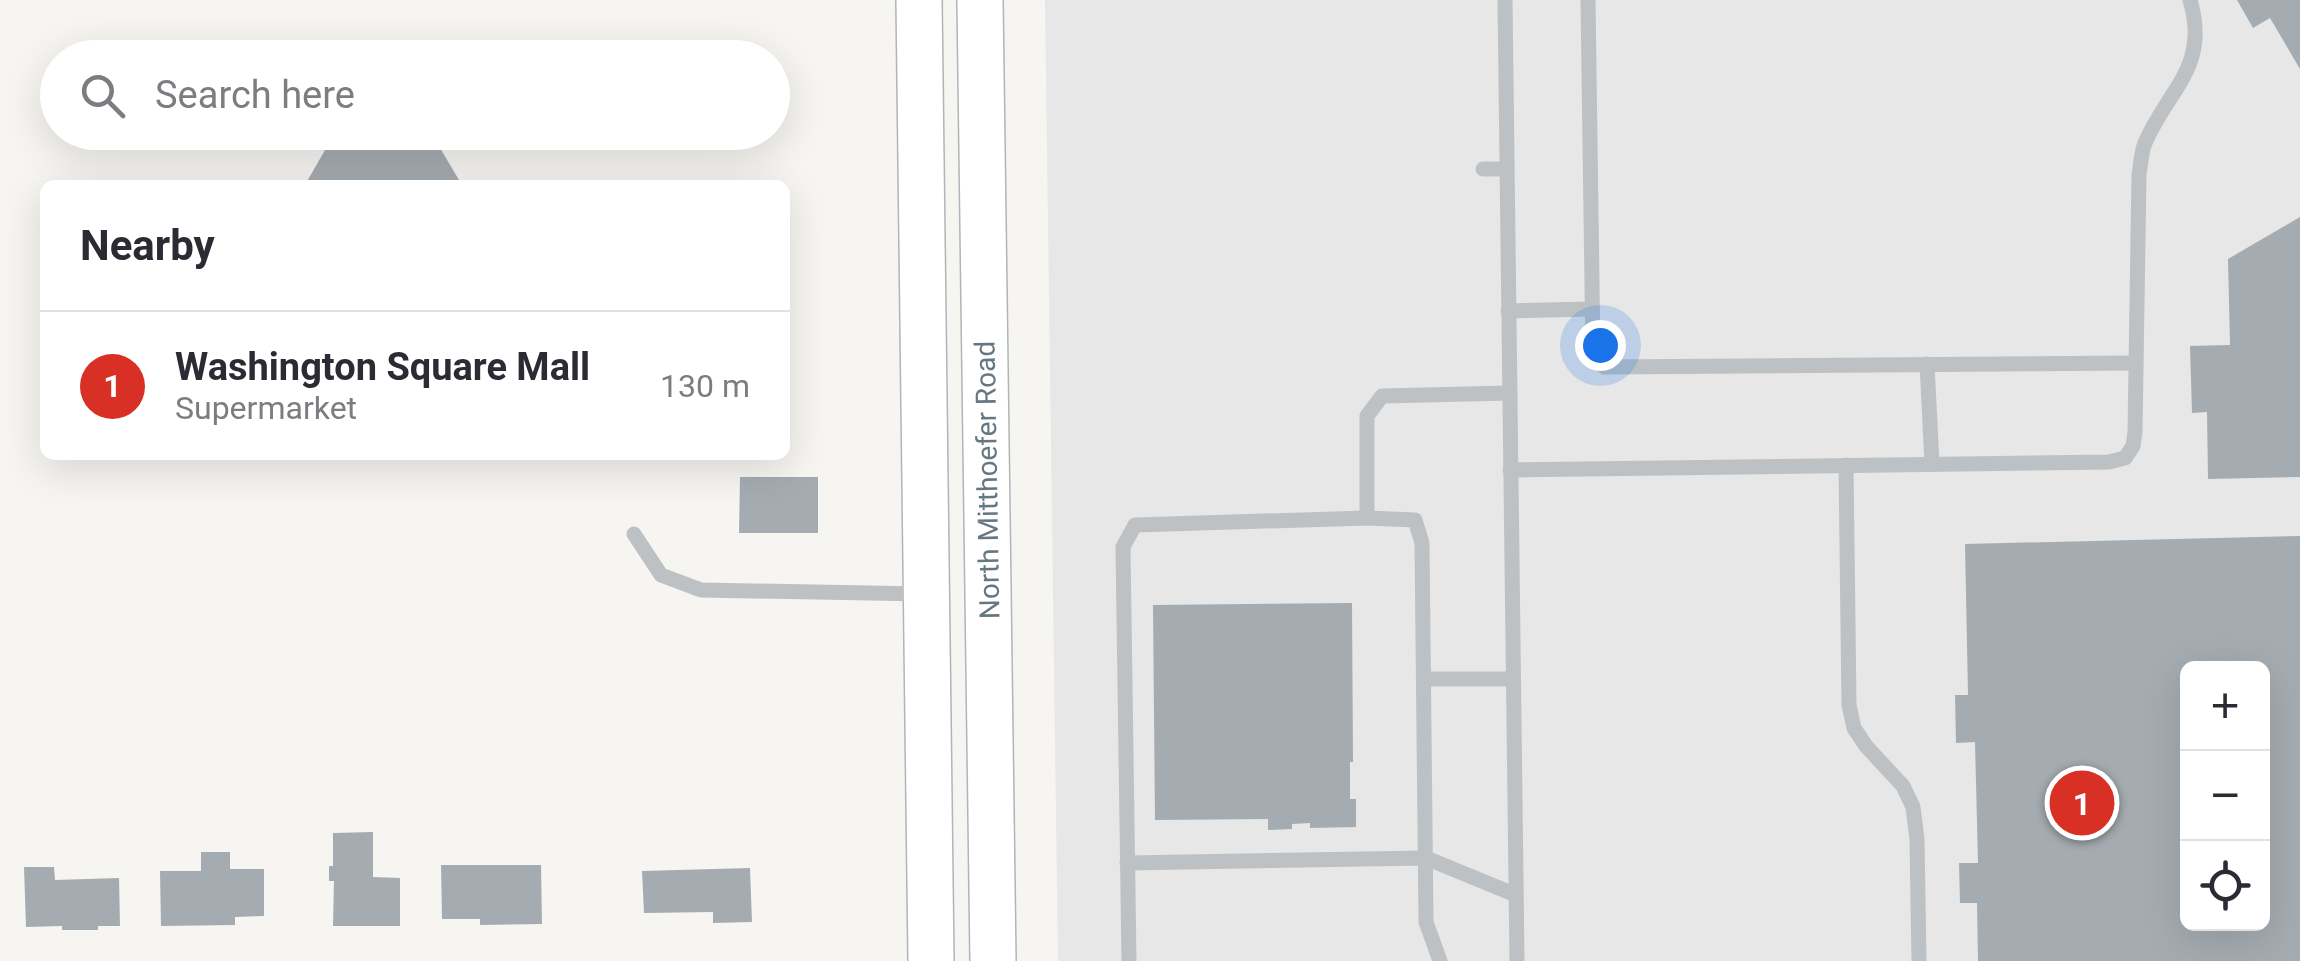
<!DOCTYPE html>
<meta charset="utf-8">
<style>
body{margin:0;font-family:Roboto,sans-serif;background:#f2f2f3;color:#2b2b33}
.controls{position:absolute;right:30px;bottom:30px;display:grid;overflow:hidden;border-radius:15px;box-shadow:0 10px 40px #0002}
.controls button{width:90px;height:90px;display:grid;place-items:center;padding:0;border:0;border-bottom:2px solid #e1e1e2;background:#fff;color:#2b2b33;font:50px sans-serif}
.you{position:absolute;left:1600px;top:345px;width:35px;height:35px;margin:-25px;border:8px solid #fff;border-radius:50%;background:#1a73e8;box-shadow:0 0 0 15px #1a73e833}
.badge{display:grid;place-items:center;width:65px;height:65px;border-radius:50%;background:#d93025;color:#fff;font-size:32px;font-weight:700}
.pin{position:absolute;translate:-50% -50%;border:5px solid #fff;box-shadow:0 2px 10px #0006}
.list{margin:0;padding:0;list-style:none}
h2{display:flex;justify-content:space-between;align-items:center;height:130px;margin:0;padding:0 40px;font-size:42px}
h2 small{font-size:32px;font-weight:400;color:#7c7c81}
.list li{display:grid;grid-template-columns:65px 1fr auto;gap:30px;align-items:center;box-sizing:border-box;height:150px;padding:0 40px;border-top:2px solid #e1e1e2}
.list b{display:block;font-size:38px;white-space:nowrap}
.list p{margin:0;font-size:32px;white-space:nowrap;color:#7c7c81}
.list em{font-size:32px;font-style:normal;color:#7c7c81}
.icon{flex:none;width:55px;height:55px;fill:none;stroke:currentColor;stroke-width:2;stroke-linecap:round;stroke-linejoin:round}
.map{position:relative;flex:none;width:2300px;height:961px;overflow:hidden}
.search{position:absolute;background:#fff;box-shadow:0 10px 40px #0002;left:40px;top:40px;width:750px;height:110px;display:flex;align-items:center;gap:25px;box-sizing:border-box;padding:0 35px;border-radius:55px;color:#7c7c81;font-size:38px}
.panel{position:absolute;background:#fff;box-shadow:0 10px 40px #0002;left:40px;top:180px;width:750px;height:280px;border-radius:15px}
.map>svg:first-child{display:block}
</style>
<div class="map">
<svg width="2300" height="961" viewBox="0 0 2300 961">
<rect width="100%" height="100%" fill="#f6f5f2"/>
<path fill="#e6e7e6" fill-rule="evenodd" d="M 1045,0 L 2300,0 L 2300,961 L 1058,961 ZM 2188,668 L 2262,668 L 2262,924 L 2188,924 Z"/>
<g fill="#a5acb1" fill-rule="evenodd">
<path d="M 2237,0 L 2300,0 L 2300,69 L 2270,18 L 2253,28 Z"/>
<path d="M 354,132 L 413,132 L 440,148 L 462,185 L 305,185 L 325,150 Z"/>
<path d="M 2300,217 L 2300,477 L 2208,479 L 2207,412 L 2192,413 L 2190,346 L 2230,345 L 2228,259 Z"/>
<path d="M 740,477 L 818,477 L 818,533 L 739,533 Z"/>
<path d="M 2300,536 L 2300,961 L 1978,961 L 1977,903 L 1960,903 L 1959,863 L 1978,863 L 1975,742 L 1956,743 L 1955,695 L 1968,695 L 1965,544 ZM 2188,668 L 2262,668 L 2262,924 L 2188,924 Z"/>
<path d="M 1352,603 L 1353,762 L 1350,762 L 1350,799 L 1356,799 L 1356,827 L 1310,828 L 1310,823 L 1292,824 L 1292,829 L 1268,830 L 1268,819 L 1155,820 L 1153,605 Z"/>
<path d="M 373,832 L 373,877 L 400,878 L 400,926 L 333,926 L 334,881 L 329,881 L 329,866 L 333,866 L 333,833 Z"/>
<path d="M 201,852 L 230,852 L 230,869 L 264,869 L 264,916 L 235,917 L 235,925 L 161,926 L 160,871 L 201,871 Z"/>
<path d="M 441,865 L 541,865 L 542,924 L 480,925 L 480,919 L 442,919 Z"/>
<path d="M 24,867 L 54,867 L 55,880 L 119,878 L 120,926 L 98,926 L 98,930 L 62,930 L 62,926 L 26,927 Z"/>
<path d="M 750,868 L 752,922 L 713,923 L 713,912 L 644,913 L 642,871 Z"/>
</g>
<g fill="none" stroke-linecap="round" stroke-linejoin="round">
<g stroke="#afb5b9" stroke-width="48">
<g id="secondary">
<path d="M 919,0 L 931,961"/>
<path d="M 980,0 L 993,961"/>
</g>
</g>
<g stroke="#bdc1c4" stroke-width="15">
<path d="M 1505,0 L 1517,961"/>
<path d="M 1588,0 L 1593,356 L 1604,367 L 2136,363"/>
<path d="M 1483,169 L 1506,169"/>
<path d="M 1508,311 L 1592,309"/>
<path d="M 1927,364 L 1932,464"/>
<path d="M 1846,465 L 1849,705 L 1854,728 L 1866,746 L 1903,786 L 1913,807 L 1917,839 L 1919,961"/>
<path d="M 1510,470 L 2109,462 L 2125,458 L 2133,446 L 2135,432 L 2139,174 C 2141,164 2141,152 2145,143 C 2168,89 2210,67 2190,0"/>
<path d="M 1367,518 L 1367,416 L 1382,396 L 1510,393"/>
<path d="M 634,534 L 661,575 L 701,590 L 923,594"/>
<path d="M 1424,679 L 1513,679"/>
<path d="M 1127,863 L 1426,858 L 1516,895"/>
<path d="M 1129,961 L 1123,547 L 1135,525 L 1367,518 L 1415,520 L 1422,543 L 1426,922 L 1440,961"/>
</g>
<use href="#secondary" stroke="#fff" stroke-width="45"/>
</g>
<g text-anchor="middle" stroke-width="10" stroke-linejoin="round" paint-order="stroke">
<g font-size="28" fill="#677781" stroke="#fff">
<text transform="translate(987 480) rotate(-91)" y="10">North Mitthoefer Road</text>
</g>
</g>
</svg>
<div class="controls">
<button>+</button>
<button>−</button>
<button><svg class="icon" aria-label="locate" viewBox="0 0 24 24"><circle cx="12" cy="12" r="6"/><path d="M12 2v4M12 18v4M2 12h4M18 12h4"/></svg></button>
</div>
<div class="you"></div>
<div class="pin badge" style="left:2082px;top:803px">1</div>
<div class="search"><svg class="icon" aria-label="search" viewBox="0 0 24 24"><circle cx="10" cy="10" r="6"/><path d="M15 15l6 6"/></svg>Search here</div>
<section class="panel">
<h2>Nearby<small></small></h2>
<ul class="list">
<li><span class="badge">1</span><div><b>Washington Square Mall</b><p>Supermarket</p></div><em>130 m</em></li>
</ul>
</section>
</div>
